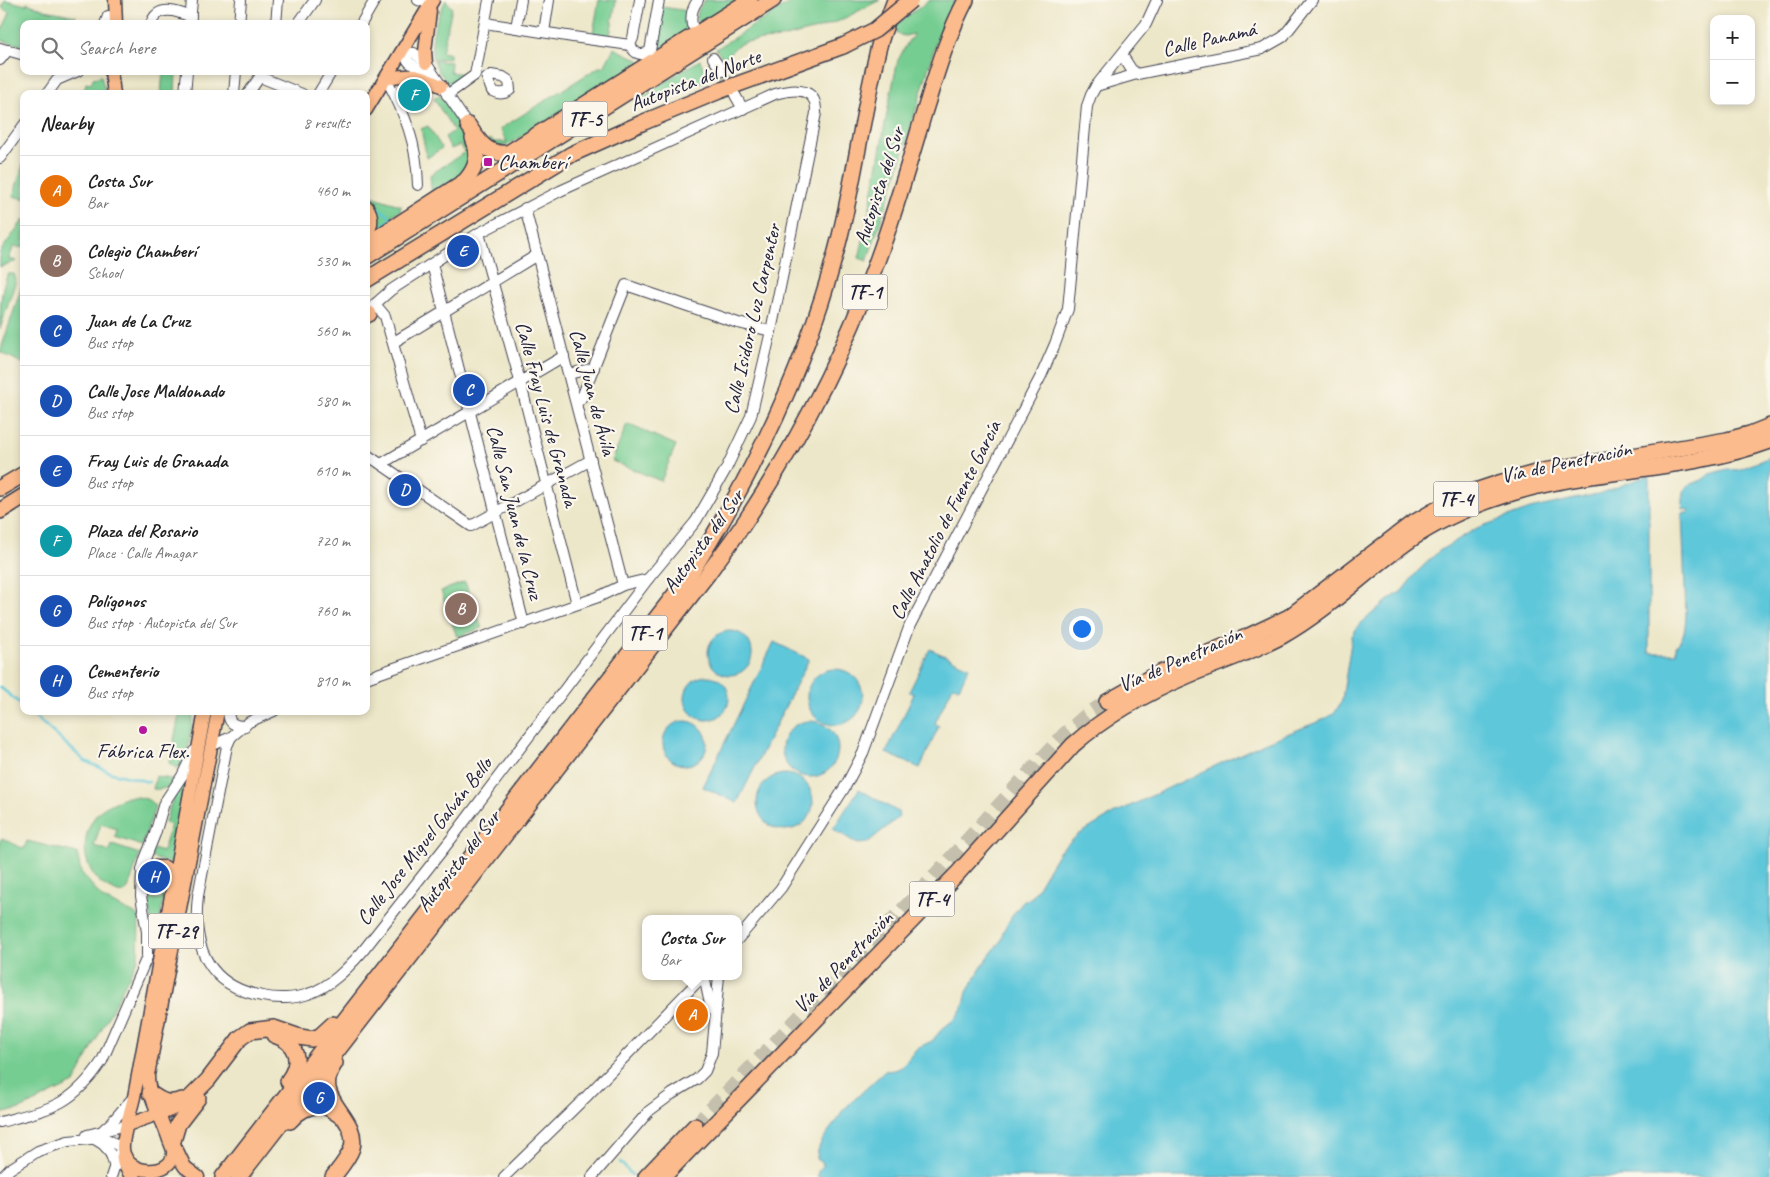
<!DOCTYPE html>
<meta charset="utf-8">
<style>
body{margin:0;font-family:Caveat,sans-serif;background:#f6f6f6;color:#222}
.controls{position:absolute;right:15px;top:15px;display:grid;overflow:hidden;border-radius:10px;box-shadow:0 2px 8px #0003}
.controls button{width:45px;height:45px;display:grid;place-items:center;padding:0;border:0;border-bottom:1px solid #e0e0e0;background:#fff;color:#222;font:25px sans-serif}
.you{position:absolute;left:1081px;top:628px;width:18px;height:18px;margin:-12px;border:4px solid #fff;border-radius:50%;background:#1a73e8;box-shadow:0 0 0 8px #1a73e833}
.badge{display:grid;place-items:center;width:32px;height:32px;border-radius:50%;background:#b5179e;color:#fff;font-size:16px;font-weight:700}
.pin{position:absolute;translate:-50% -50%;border:2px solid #fff;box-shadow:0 1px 5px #0006}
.popup{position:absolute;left:642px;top:915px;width:100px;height:65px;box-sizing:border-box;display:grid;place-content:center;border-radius:10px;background:#fff;filter:drop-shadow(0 1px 4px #0005);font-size:16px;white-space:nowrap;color:#767676}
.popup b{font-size:19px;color:#222}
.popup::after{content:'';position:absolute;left:50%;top:100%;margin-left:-10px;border:10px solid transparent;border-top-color:#fff}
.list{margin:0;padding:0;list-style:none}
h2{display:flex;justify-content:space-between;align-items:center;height:65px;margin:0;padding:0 20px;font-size:21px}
h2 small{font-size:16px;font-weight:400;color:#767676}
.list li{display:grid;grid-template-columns:32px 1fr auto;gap:15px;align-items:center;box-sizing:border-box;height:70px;padding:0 20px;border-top:1px solid #e0e0e0}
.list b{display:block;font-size:19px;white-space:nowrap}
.list p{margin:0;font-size:16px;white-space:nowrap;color:#767676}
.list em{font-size:16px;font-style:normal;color:#767676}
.icon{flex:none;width:28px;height:28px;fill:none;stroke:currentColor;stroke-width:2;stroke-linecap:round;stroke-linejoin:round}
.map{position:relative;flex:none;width:1770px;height:1177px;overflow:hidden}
.search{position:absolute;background:#fff;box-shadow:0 2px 8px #0003;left:20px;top:20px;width:350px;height:55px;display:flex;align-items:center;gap:12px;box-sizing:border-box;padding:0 18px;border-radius:10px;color:#767676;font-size:19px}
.panel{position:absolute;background:#fff;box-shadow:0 2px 8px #0003;left:20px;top:90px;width:350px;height:625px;border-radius:10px}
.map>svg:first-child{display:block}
</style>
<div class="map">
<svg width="1770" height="1177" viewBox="0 0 1770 1177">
<rect width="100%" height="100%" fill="#fbf7ec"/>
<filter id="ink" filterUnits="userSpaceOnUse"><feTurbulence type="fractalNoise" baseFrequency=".02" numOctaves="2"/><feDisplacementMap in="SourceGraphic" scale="10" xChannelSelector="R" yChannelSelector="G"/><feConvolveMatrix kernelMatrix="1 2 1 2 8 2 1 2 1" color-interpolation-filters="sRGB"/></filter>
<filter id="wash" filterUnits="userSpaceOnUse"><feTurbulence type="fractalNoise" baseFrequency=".0096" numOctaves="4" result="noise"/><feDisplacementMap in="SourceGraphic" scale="20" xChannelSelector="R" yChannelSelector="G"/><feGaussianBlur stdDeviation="1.12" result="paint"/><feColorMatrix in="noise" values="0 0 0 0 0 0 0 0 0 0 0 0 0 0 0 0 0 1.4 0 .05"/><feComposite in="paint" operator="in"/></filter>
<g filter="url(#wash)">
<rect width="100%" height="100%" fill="#ede7c9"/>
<g fill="#76cd92" stroke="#4c7866">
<path d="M 5,0 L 26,5 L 27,3 L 45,10 L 76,16 L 72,24 L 61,24 L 61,21 L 42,17 L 40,24 L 24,24 L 24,46 L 0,40 L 0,34 L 10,13 L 2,8 Z"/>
<path d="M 446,0 L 452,8 L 442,52 L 450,54 L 450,58 L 433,60 C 429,38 436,19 446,0 Z"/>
<path d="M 599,0 L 616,0 L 610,36 L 593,33 Z"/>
<path d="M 705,0 L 738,0 L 698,25 C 695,16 699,7 705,0 Z"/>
<path d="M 794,0 L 880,0 L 839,21 L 817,29 L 781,38 L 745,42 L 738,45 L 726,57 L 721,56 L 716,49 Z"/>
<path d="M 930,0 L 955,0 L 940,36 L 938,36 L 895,180 L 867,261 L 859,258 L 867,223 L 889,102 L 898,60 L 909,40 L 913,38 L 913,34 L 905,36 L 897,34 L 895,25 Z"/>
<path d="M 662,7 L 688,11 L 690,30 L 654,53 Z"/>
<path d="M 614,48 L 639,60 L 640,63 L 508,145 L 499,147 L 488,141 L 490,139 L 494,142 L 507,142 L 500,129 L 599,67 L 604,67 Z"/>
<path d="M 700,60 L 707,77 L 707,80 L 649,102 L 639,100 L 661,84 Z"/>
<path d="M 434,61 L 451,62 L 450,72 L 465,74 L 451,87 L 439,72 Z"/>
<path d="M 163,71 L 176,71 L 175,94 L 161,94 Z"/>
<path d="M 101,76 L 106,94 L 83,94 L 86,83 L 91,84 L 93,78 Z"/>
<path d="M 440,95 L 472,145 L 467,173 L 432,196 L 430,175 L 465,152 L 460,145 L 451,149 L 445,137 L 454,131 L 434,99 Z"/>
<path d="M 428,126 L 442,148 L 427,158 L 421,129 Z"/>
<path d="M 24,162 L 24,199 L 13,196 Z"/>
<path d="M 366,194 L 402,206 L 400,207 L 401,210 L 392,215 L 393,218 L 368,237 Z"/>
<path d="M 24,219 L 24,243 L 22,248 L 14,246 L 9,259 L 17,261 L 0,267 L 0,252 Z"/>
<path d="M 8,274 L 14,274 L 16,280 L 0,329 C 0,313 0,288 8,274 Z"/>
<path d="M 24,280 L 24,364 L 0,352 Z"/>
<path d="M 627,424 L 676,445 L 661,481 L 612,461 Z"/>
<path d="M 465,582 L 482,628 L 457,637 L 441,591 Z"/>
<path d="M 180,711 L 194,711 L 187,756 L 182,766 L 176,768 L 169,763 Z"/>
<path d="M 156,776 L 175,780 C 169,788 163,790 153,789 Z"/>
<path d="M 185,783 L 186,784 L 171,864 L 151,857 L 154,849 L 162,852 L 167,839 L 166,838 L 171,825 L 165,823 C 169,808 173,794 185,783 Z"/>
<path d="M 127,797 C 138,797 149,796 155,807 L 142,846 L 115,837 L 117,829 L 101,824 L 94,846 L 110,851 L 112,845 L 140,854 L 128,889 C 122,895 118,892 111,889 C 81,876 77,833 100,811 C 107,805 118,801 127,797 Z"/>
<path d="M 2,838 L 24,849 L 27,841 L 77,853 L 81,872 L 102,898 L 139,916 L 138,959 L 74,1083 L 20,1109 L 0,1114 L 0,840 Z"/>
<path d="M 159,873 L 165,878 L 166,882 L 157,938 L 153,938 L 149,904 L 151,898 L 161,900 L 164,883 L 153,880 L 156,874 Z"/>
</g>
<g fill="#5ec7da" stroke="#40748a">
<path d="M 1770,457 L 1770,1177 L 818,1177 L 818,1171 L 823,1166 L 823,1163 L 817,1159 C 817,1139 835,1127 843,1110 L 885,1071 L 895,1070 L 902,1067 L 917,1048 L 932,1041 L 942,1029 L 956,1018 L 964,1005 L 967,992 L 984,963 L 1002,939 L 1003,931 L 1014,913 L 1023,902 L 1032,897 L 1059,852 L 1078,835 L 1113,814 L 1264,743 L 1325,719 L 1336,711 L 1342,700 L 1352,636 L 1358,626 L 1383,604 L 1402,591 L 1417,572 L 1439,551 L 1477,528 L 1530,509 L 1602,493 L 1649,475 L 1649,653 L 1676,653 L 1676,646 C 1685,637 1685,627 1686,615 L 1682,513 L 1689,513 L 1689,510 L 1682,509 L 1684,492 L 1687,486 L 1702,480 L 1710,474 L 1727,469 L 1738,470 Z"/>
<circle cx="730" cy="653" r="22"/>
<path d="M 774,642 L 809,659 L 737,803 L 703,787 Z"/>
<path d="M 930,649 L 969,667 L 959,688 L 953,686 L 935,723 L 939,726 L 920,768 L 886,753 L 914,694 L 909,692 Z"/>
<circle cx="835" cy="697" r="28"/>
<circle cx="707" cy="698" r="22"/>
<circle cx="685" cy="743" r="22"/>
<circle cx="810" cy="749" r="28"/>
<circle cx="785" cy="802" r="28"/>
<path d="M 859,789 L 898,812 L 899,817 L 867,843 L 858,844 L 833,829 Z"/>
</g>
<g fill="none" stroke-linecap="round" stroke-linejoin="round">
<g stroke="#5ec7da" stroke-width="2.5">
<path d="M 366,200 L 394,219"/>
<path d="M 384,224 L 392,218"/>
<path d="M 0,687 L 24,707"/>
<path d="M 29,711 L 85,761 L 112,773 L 149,782"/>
<path d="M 620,1162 L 632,1175"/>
</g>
</g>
</g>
<g filter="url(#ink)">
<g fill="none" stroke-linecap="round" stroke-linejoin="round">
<path stroke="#c4c0ad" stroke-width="10" stroke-dasharray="10 5" stroke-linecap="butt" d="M 722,71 L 733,92"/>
<path stroke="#c4c0ad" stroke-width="15" stroke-dasharray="15 8" stroke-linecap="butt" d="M 695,1126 L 920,892 L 1064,735 L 1087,715 L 1107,702"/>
<g stroke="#404050" stroke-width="12">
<g id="minor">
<path d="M 418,0 L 431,4"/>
<path d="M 640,0 L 633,38 L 630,45 C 635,54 641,57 650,51 L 659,0"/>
<path d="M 190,23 L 192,0"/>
<path d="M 485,23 L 573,37 L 630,45"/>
<path d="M 105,24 L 108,16"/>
<path d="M 151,24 C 157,4 177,11 191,17"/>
<path d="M 239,24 L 241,0"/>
<path d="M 276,24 L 278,0"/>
<path d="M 298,24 L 315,0"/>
<path d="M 361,24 L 375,0"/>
<path d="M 692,25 C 690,15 692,8 698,0"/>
<path d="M 516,28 L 521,0"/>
<path d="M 544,32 L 549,0"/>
<path d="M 0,48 L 24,55"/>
<path d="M 402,52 L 414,53 L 426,63 L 468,125"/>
<path d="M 402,52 L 409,62 L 430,78"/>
<path d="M 1122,55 L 1131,69 L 1137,74"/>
<path d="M 713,58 L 722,71"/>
<path d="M 0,60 L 8,50"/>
<path d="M 491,75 L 503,77 L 509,81 L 510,90 C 504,95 498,94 492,91 L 487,78 Z"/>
<path d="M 260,77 L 302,94"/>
<path d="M 386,78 C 405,114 417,143 418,185"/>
<path d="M 1096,86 L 1137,74 L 1262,49 L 1283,37 L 1312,0"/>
<path d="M 47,94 L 57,80 L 78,71"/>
<path d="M 185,94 L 187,71"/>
<path d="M 234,94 L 236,71"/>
<path d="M 248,94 L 263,72"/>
<path d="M 318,94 L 332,71"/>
<path d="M 447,95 L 475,75 L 489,0"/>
<path d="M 735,95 L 743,109"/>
<path d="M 0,158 L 24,125"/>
<path d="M 525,208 L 623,585"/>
<path d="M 479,233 L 520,381 L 577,604"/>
<path d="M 432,264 L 524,624"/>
<path d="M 375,304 L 385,316 L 421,441"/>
<path d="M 394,342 L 537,255"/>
<path d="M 569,374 L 594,368"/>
<path d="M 577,403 L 582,397 L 626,285 L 738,323 L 771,331"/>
<path d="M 366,454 L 471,526 L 591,460"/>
<path d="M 381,464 L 564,356"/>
<path d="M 366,678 L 598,597 L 623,585 L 648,579"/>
<path d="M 229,711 C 227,723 234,726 245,726"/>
<path d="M 231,737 L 227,746 L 198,896 C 192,947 208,986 262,996 C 276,999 295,999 308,994 C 330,987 347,969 362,952 L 452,838 L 648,579 L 696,521 L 726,469 L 751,416 L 771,331 L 816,113 C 816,109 816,103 814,100 C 807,86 787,91 775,94 L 560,191 L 479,233 L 391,290 L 375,304 L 366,319"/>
<path d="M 211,746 L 231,737 L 249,722 L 274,711"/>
<path d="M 738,939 L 781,888 L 845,787 L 863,753 L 910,625 L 1041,376 L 1055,344 L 1068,309 L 1087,106 L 1091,95 L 1096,86 L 1146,24 L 1157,0"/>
<path d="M 704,976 L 711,1009"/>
<path d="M 0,1122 C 50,1109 72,1106 102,1061 L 147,957 L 147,932 L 141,896 L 142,870 L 145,859 L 155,834 L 164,803 L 182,776 L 194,751"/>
<path d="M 104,1129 L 112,1122 L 131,1100"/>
<path d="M 87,1135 L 127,1125"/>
<path d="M 96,1140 C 107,1145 112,1154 114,1165"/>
<path d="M 2,1177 L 10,1169 L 38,1151 L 68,1141 L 102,1138 L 109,1140 L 122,1148 L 118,1156 L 111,1177"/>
<path d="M 504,1177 L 586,1097 L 703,976"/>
<path d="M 592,1177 L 649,1111 L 672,1094 L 697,1079 L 705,1071 L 712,1053 L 719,976"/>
</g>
</g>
<g stroke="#404050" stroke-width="15">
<g id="major">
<path d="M 115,0 L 116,24"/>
<path d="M 426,63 L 425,51 L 430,11"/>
<path d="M 111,71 L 114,94"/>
<path d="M 386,78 C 413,74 416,74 441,86"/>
<path d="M 366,110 L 433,0"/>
<path d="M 205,711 L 134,1097 C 131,1111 122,1136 123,1149 C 125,1177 175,1177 173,1151 C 172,1146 169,1141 168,1137 C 161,1116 148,1098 148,1075 L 218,711"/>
<path d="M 153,867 L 165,867 L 174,874"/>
<path d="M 127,1125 L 158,1114"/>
<path d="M 174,1144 L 185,1167"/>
<path d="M 180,1160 L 185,1167 L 198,1177"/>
</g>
</g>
<g stroke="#404050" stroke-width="18">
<g id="highway">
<path d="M 468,125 C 479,141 486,155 508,153 L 750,0"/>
<path d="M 366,208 C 371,216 371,224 366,233"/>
<path d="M 366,245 L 465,181 C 477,168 480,155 473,138"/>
<path d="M 366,257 L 773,0"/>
<path d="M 366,280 L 572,154 L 644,122 L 719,91 L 843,46"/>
<path d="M 366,315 L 369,314"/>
<path d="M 0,488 L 24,474"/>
<path d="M 0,511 L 24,496"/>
<path d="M 1107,702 L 1153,676 L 1249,636 L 1289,617 L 1410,525 L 1446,504 L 1466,494 L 1499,483 L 1543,471 L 1727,440 L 1750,434 L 1770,426"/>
<path d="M 274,1035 C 298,1043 302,1062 288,1081"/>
<path d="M 150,1093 C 161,1101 168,1105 182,1100"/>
<path d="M 158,1114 L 187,1101 L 208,1080 L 240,1038 L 250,1031 L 274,1028 L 300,1037 L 312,1039 L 320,1036 L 333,1024"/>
<path d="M 290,1121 C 297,1112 309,1104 323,1106 C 329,1107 336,1113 341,1116"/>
<path d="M 173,1141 L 178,1124 L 198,1098"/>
<path d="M 124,1157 L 125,1163 L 133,1177"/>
<path d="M 223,1177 L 686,580 C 755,473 809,361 840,236 C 855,175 863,112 878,50 C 882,33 889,17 895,0"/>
<path d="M 239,1177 L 707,575 C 721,555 737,535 750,514 C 801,436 846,348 877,261 C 895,212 909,163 924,113 C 936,75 947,36 966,0"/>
<path d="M 333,1177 C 340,1168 348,1159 352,1148 C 360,1115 309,1100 335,1063"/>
<path d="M 646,1177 L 695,1126"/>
<path d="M 663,1177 L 958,873 L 1073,745 C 1108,714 1146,693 1189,675 C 1220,662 1252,652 1282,636 C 1332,608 1371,565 1419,534 C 1449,515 1481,502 1515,492 C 1598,468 1688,471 1770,441"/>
</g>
</g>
<use href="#minor" stroke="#fff" stroke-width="10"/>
<use href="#major" stroke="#fbbb8c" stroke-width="12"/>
<use href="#highway" stroke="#fbbb8c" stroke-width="15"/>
<g stroke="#404050" stroke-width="18" stroke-linecap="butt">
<path id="highway-bridge" d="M 843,46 L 875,30 L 911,0"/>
</g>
<use href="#highway-bridge" stroke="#fbbb8c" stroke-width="15"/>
</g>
</g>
<g fill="#b5179e" stroke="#fbf7ec" stroke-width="2">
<rect x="483" y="157" width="10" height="10" rx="2.5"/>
<circle cx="143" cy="730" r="5"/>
</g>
<g text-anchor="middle" stroke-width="4.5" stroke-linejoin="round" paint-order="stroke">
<g fill="#fbf7ec" stroke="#636270" stroke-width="1">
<rect x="562.5" y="101.5" width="45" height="35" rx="4"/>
<rect x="842.5" y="274.5" width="45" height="35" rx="4"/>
<rect x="1433.5" y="481.5" width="45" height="35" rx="4"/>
<rect x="622.5" y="615.5" width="45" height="35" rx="4"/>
<rect x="909.5" y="881.5" width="45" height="35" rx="4"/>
<rect x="148.5" y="913.5" width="55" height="35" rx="4"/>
</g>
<g font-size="20" font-weight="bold" fill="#22223b">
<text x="585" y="126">TF-5</text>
<text x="865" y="299">TF-1</text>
<text x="1456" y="506">TF-4</text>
<text x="645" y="640">TF-1</text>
<text x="932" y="906">TF-4</text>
<text x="176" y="938">TF-29</text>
</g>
<g font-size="21" fill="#22223b" stroke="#fbf7ec">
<text transform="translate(1209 39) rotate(-13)" y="7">Calle Panamá</text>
<text transform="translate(695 80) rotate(-21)" y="7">Autopista del Norte</text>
<text transform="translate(879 186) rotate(-72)" y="7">Autopista del Sur</text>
<text transform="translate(752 319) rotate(-77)" y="7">Calle Isidoro Luz Carpenter</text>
<text transform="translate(593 392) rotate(75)" y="7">Calle Juan de Ávila</text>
<text transform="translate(547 414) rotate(75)" y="7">Calle Fray Luis de Granada</text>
<text transform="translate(1566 462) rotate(-12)" y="7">Vía de Penetración</text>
<text transform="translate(515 512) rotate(76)" y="7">Calle San Juan de la Cruz</text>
<text transform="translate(945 520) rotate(-63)" y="7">Calle Anatolio de Fuente García</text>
<text transform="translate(703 541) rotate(-54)" y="7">Autopista del Sur</text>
<text transform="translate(1180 659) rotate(-24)" y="7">Vía de Penetración</text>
<text transform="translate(424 841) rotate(-52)" y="7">Calle Jose Miguel Galván Bello</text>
<text transform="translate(458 861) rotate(-52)" y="7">Autopista del Sur</text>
<text transform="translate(843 962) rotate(-46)" y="7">Vía de Penetración</text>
</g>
<g font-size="21" fill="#22223b" stroke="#fbf7ec" text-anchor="start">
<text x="498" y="169">Chamberí</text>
<text x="143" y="758" text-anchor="middle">Fábrica Flex.</text>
</g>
</g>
</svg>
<div class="controls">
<button>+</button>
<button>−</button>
</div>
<div class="you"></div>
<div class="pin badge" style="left:692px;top:1015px;background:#e8710a">A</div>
<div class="popup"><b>Costa Sur</b>Bar</div>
<div class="pin badge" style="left:461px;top:609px;background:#8d6e63">B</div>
<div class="pin badge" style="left:469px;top:390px;background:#1a4fb4">C</div>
<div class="pin badge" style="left:405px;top:490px;background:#1a4fb4">D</div>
<div class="pin badge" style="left:463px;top:251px;background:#1a4fb4">E</div>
<div class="pin badge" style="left:414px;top:95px;background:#0f9aa8">F</div>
<div class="pin badge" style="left:319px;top:1098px;background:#1a4fb4">G</div>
<div class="pin badge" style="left:154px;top:877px;background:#1a4fb4">H</div>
<div class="search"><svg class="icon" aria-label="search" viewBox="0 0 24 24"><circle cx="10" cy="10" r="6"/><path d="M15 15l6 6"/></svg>Search here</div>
<section class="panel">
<h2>Nearby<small>8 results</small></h2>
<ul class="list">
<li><span class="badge" style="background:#e8710a">A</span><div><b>Costa Sur</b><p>Bar</p></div><em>460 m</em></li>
<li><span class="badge" style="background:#8d6e63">B</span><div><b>Colegio Chamberí</b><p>School</p></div><em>530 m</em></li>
<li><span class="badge" style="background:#1a4fb4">C</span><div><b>Juan de La Cruz</b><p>Bus stop</p></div><em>560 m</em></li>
<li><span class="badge" style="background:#1a4fb4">D</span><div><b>Calle Jose Maldonado</b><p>Bus stop</p></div><em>580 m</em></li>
<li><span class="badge" style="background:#1a4fb4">E</span><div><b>Fray Luis de Granada</b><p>Bus stop</p></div><em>610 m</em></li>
<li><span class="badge" style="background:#0f9aa8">F</span><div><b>Plaza del Rosario</b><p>Place · Calle Amagar</p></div><em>720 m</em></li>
<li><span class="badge" style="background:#1a4fb4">G</span><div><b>Polígonos</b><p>Bus stop · Autopista del Sur</p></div><em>760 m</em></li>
<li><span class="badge" style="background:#1a4fb4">H</span><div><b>Cementerio</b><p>Bus stop</p></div><em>810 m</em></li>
</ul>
</section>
</div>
